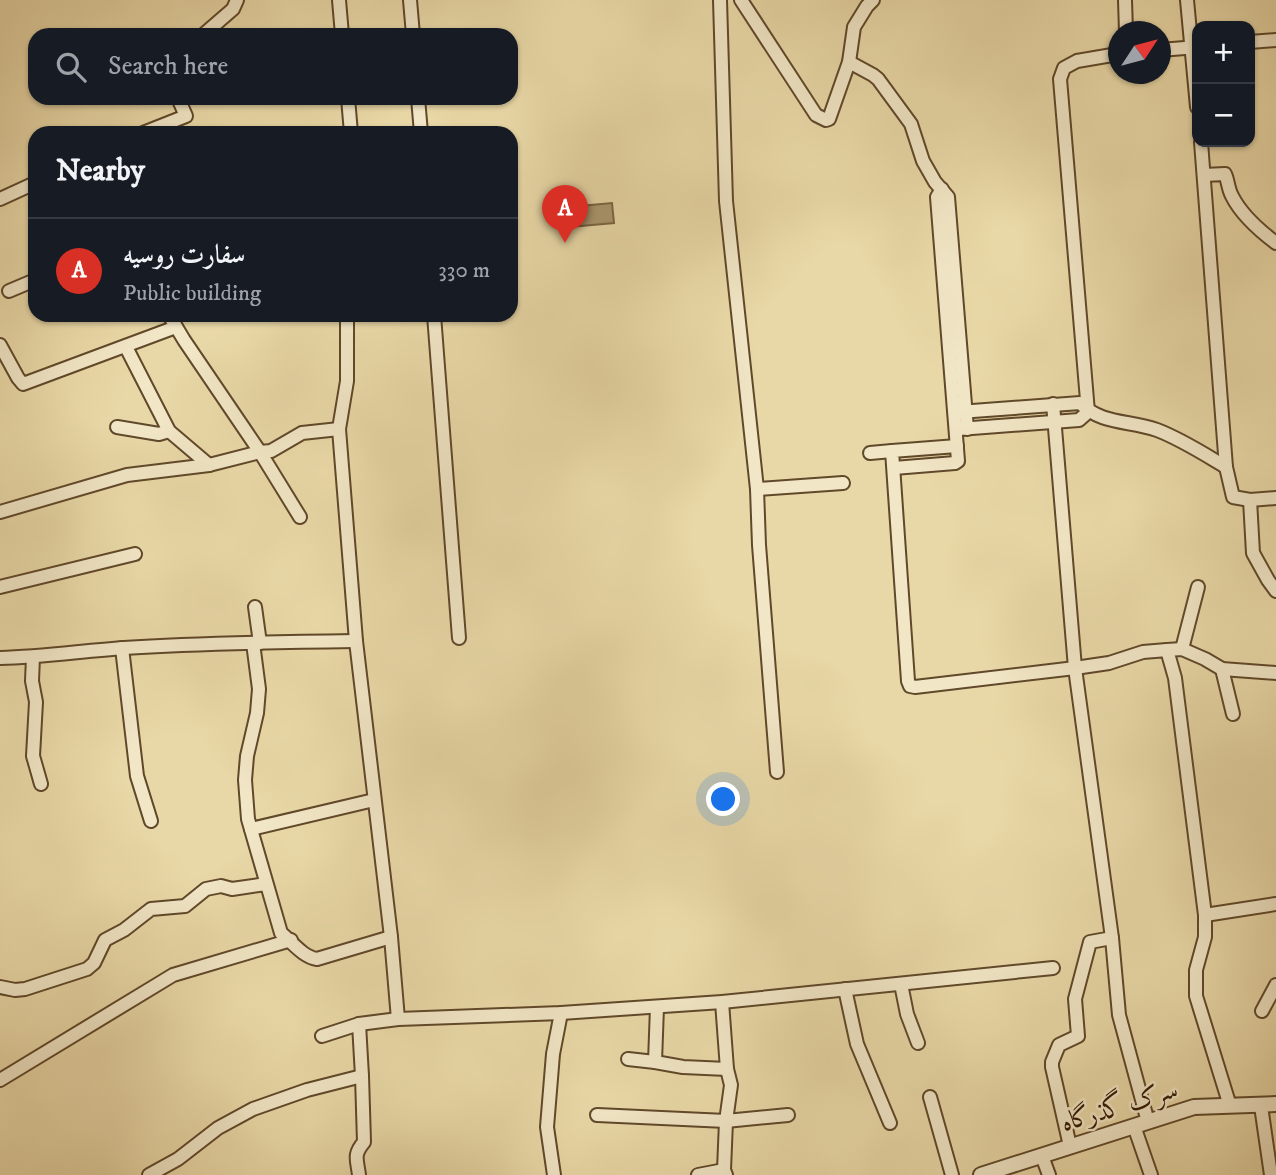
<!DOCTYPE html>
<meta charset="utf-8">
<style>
body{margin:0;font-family:"IM FELL DW Pica",Amiri,serif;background:#242831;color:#f1f3f6}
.controls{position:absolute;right:21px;top:21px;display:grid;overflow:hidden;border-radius:14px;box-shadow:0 2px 5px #0004}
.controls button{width:63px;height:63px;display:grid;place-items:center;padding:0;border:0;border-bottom:2px solid #363941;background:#171b24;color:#f1f3f6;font:35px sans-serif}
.compass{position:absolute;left:1108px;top:21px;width:63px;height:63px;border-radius:50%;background:#171b24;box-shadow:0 2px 5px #0004;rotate:54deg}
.you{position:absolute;left:724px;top:800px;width:24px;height:24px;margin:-18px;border:5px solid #fff;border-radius:50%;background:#1a73e8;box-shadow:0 0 0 10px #1a73e833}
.badge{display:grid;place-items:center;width:46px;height:46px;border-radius:50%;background:#d93025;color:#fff;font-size:23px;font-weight:700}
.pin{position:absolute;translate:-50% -58px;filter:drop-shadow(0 2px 4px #0008)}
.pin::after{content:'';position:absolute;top:37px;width:24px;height:21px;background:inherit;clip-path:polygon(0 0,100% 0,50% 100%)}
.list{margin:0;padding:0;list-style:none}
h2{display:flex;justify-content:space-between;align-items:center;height:91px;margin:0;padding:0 28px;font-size:30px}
h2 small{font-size:23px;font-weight:400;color:#9ea1a6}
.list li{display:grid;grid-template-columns:46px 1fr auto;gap:21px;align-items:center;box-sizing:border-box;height:105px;padding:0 28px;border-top:2px solid #363941}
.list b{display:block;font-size:26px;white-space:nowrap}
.list p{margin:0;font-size:23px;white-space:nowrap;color:#9ea1a6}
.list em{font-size:23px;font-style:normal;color:#9ea1a6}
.icon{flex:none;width:38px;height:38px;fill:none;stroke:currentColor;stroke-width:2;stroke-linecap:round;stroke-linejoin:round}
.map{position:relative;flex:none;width:1276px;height:1175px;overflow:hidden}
.search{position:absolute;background:#171b24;box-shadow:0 2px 5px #0004;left:28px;top:28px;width:490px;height:77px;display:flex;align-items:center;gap:18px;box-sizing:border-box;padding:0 24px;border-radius:21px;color:#9ea1a6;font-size:26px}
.panel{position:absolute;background:#171b24;box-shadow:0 2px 5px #0004;left:28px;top:126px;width:490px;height:196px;border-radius:21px}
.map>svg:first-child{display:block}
</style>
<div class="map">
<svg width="1276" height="1175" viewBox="0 0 1276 1175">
<rect width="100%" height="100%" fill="#e9d8a7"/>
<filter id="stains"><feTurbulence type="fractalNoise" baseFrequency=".00286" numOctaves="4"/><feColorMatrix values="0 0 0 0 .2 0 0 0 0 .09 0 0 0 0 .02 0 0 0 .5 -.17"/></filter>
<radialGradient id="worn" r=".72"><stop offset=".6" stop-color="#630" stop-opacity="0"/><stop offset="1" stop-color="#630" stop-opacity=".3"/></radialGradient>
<path fill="#ab976f" stroke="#7b6443" stroke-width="2" d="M 612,203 L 614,223 L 570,227 L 569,207 Z"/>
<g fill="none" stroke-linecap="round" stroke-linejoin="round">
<g stroke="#60482a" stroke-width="16">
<g id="minor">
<path d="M 339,0 L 342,35"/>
<path d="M 410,0 L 413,35"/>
<path d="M 720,0 L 726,201 L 757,489 L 759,545 L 777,772"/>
<path d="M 741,0 L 816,115 L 826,120 L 829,119 L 849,62 L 854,27 L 867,6 L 873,0"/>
<path d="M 1125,0 L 1126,32"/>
<path d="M 1187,0 L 1197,107"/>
<path d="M 203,35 L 233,9 L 237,0"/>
<path d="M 1250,42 L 1276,40"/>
<path d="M 1160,50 L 1197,47"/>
<path d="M 849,62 L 873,75 L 878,79 L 911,124 L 923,161 L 935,182 L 948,197 L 967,429"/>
<path d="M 348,98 L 351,133"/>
<path d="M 418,98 L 421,133"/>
<path d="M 143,133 L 186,116 L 178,98"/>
<path d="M 1201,142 L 1226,467 L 1233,497 L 1250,500 L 1276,498"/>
<path d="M 1204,175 L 1225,174 C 1228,180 1228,189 1232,196 C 1241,214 1260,231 1276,243"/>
<path d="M 0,199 L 35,183"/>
<path d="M 9,291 L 35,280"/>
<path d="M 169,315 L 184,340 L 260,452 L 300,517"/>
<path d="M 347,315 L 347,381 L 339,429 L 356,641 L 391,937 L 398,1019"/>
<path d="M 434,315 L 459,638"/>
<path d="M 0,345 L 18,378 L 23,384 L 176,327"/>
<path d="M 126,347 L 169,431 L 209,465"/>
<path d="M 1053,404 L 1075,668 L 1112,938 L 1119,1015 L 1148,1122"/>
<path d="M 959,412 L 1080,403 C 1102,425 1129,420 1157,430 C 1181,439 1204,454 1226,467"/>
<path d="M 1088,412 L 1060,79 L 1064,68 L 1077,61 L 1118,54"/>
<path d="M 117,427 L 159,434 L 169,431"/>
<path d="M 959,429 L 1079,420 L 1088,412"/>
<path d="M 957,446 L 892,451 L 908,681 L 910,686 L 915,687 L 1075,668 L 1109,663 L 1143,652 L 1167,650 L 1175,678 L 1205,915 L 1205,937 L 1196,970 L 1196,996 L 1230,1106"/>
<path d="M 870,453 L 892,451"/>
<path d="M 894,468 L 955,463 L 958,461 L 937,197 L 942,189"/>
<path d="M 757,489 L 843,483"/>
<path d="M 1250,500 L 1253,553 L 1268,580 L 1276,591"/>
<path d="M 0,512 L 127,475 L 209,465 L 260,452 L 271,451 L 302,433 L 339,429"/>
<path d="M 0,587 L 135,554"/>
<path d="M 255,607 L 260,643"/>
<path d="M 253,643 L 259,689 L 257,713 L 247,756 L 245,780 L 248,819 L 281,933 C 292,942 303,957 317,959 L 391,937"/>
<path d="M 122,648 L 137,776 L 151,821"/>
<path d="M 1182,649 L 1198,587"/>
<path d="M 1167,650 L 1182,649 L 1205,659 L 1222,669 L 1276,673"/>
<path d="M 33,657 L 32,681 L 36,702 L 33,756 L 41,784"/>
<path d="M 0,658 C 42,657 82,651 124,648 C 201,643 279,642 356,641"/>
<path d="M 1222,669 L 1233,714"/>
<path d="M 251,829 L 374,800"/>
<path d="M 1205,915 L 1276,904"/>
<path d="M 901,984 L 907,1014 L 918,1043"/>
<path d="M 0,987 L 15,990 L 25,989 L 87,969 L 94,963 L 105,940 L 124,930 L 151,909 L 185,906 L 206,889 L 221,886 L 232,889 L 266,884"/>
<path d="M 845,989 L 857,1044 L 890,1123"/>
<path d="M 722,1002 L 727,1069 L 731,1085 L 726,1121 L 724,1170 L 726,1175"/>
<path d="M 1262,1011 L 1276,985"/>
<path d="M 322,1036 L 359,1024 L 398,1019 L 561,1013 L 722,1002 L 1053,968"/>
<path d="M 628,1059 L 655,1062 L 683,1067 L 727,1069"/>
<path d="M 655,1062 L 657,1007"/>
<path d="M 0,1080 L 173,975 L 291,940"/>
<path d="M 930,1097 L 952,1175"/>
<path d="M 1261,1106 L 1271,1175"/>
<path d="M 597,1115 L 726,1121 L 788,1115"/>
<path d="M 1134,1126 L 1151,1175"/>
<path d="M 1070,1146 L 1052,1067 L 1052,1062 L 1059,1045 L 1078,1036 L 1075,999 L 1090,942 L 1112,938"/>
<path d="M 1042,1156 L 1049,1175"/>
<path d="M 149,1175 L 178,1159 L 218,1128 L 253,1109 L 307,1090 L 362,1076"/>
<path d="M 359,1175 C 357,1159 353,1155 364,1142 L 362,1076 L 359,1024"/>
<path d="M 554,1175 L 547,1127 L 553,1054 L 561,1013"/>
<path d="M 698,1175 L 724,1170"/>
</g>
</g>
<g stroke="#60482a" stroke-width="18">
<path id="tertiary" d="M 981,1175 L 1194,1107 L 1276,1104"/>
</g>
<use href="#minor" stroke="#f1e6c6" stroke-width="12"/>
<use href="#tertiary" stroke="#f1e6c6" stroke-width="14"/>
</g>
<g text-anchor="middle" stroke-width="5" stroke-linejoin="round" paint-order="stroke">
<g font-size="26" fill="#321801" stroke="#f1e6c6">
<text transform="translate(1119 1105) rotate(-17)" y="9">سرک گذرگاه</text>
</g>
</g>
<rect width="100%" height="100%" filter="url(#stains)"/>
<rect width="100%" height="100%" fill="url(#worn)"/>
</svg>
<div class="controls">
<button>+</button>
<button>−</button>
</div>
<svg class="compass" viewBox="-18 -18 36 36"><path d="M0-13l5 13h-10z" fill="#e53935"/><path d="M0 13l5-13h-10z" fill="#9ea1a6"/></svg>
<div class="you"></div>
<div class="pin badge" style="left:565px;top:243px">A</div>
<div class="search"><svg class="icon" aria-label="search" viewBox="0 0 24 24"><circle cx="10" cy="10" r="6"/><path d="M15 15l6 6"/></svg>Search here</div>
<section class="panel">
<h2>Nearby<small></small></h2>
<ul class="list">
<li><span class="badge">A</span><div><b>سفارت روسیه</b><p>Public building</p></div><em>330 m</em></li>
</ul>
</section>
</div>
